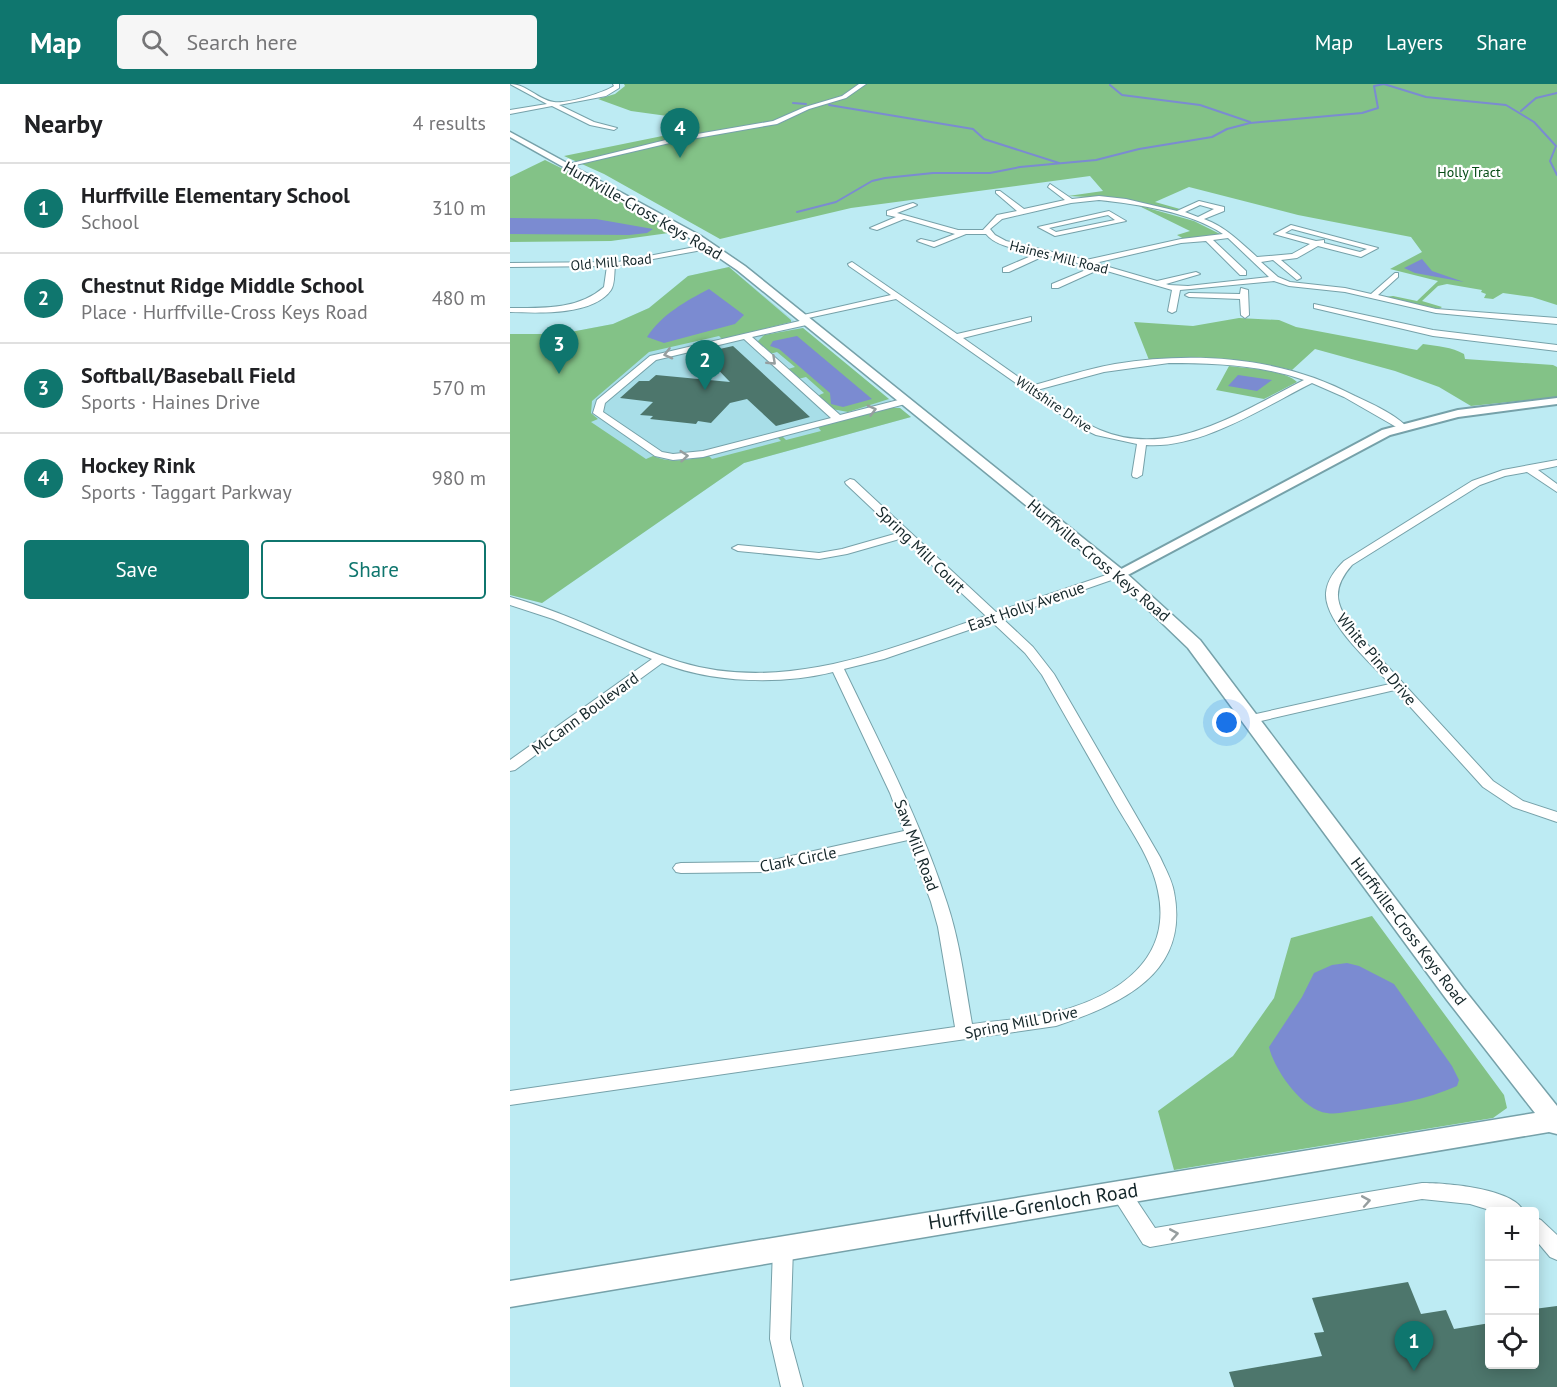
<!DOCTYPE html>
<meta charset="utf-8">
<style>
body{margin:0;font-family:"PT Sans",sans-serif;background:#f6f6f6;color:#202124}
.controls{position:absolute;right:18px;bottom:18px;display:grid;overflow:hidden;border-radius:6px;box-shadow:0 3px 15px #0003}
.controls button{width:54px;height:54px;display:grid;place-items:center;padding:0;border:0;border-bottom:2px solid #e0e0e0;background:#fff;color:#202124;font:30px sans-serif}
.you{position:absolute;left:717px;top:639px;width:21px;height:21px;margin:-15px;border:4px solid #fff;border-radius:50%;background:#1a73e8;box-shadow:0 0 0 9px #1a73e833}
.badge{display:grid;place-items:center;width:39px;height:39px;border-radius:50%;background:#0f766e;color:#fff;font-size:20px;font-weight:700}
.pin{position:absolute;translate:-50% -50px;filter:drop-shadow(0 2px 3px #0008)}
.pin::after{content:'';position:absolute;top:32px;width:21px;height:18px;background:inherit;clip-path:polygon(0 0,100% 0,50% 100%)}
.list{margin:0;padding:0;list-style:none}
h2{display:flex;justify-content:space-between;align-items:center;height:78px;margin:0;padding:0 24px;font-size:26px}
h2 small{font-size:20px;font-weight:400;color:#757577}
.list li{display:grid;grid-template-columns:39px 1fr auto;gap:18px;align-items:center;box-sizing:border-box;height:90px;padding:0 24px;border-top:2px solid #e0e0e0}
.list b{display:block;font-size:22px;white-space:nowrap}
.list p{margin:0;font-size:20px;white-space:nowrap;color:#757577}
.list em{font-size:20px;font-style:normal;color:#757577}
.actions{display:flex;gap:12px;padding:18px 24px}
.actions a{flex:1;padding:14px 0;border:2px solid #0f766e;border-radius:6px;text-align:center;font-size:21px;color:#0f766e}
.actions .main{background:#0f766e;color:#fff}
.icon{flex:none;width:33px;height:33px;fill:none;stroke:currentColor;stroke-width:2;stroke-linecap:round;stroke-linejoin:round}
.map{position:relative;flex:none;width:1047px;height:1303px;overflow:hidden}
header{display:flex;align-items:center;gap:36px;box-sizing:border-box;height:84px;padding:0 30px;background:#0f766e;color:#fff}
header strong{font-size:28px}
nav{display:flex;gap:33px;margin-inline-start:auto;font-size:21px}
.search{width:420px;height:54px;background:#f6f6f6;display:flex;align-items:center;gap:15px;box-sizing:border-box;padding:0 21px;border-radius:6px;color:#757577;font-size:22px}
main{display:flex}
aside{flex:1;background:#fff}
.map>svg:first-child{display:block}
</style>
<header>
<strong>Map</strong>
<div class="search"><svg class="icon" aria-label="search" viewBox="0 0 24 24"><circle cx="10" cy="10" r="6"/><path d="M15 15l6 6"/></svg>Search here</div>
<nav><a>Map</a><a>Layers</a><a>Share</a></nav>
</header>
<main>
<aside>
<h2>Nearby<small>4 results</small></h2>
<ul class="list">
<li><span class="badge">1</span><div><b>Hurffville Elementary School</b><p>School</p></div><em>310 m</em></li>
<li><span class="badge">2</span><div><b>Chestnut Ridge Middle School</b><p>Place · Hurffville-Cross Keys Road</p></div><em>480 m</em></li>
<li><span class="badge">3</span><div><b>Softball/Baseball Field</b><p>Sports · Haines Drive</p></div><em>570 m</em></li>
<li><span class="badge">4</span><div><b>Hockey Rink</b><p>Sports · Taggart Parkway</p></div><em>980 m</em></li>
</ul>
<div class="actions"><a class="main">Save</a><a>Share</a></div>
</aside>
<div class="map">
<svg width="1047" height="1303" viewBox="0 0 1047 1303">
<rect width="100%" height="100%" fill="#bdebf3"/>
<path fill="#a8dee8" d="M 219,183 L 401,333 L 234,379 L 32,519 L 0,511 L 0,250 L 50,250 L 103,240 L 139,224 L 178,192 Z"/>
<g fill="#83c287">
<path d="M 114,0 L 1047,0 L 1047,221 L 1022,213 L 993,209 L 983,215 L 974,214 L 976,210 L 971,208 L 972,206 L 937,200 L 928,202 L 912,217 L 932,223 L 929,225 L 875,213 L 883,212 L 907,217 L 928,197 L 880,185 L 912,168 L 901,153 L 788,131 L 679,103 L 645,118 L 670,125 L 666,127 L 617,115 L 558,112 L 593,107 L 580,92 L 341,124 L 210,155 L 94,90 L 54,72 L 172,48 L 183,40 L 179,35 L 121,27 L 88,15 L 105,10 L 115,2 Z"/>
<path d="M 35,76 L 99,108 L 157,141 L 166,148 L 101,157 L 0,158 L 0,93 Z"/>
<path d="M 627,121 L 684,137 L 710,150 L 674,155 L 667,151 L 680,147 Z"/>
<path d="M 219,183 L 281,236 L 281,238 L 212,255 L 209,252 L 139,268 L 82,317 L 81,329 L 88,335 L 81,338 L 136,375 L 143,372 C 161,380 180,376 198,371 L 202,375 L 271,357 L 267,353 L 272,352 L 276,356 L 311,347 L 308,343 L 381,324 L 390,324 L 401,333 L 234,379 L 32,519 L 0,511 L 0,250 L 50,250 L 103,240 L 139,224 L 178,192 Z"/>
<path d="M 729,234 L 769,236 L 786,243 L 907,266 L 913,260 C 927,262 942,263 954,270 L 955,275 L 1043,281 L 1047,283 L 1047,313 L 961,322 L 929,303 L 885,287 L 805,265 L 782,286 C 735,276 688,273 639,276 L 624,238 L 683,242 Z"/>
<path d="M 293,244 L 379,315 L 338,328 L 322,325 L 307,312 L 314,309 L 296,293 L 288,295 L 278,285 L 285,283 L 267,268 L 260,270 L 247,258 L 254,251 Z"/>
<path d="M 719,282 C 735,284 776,286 787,298 L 754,315 L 706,306 Z"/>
<path d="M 862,832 L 994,1011 L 997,1024 L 983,1034 L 664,1086 L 648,1027 L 723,972 L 764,914 L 781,854 Z"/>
</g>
<g fill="#7b8bd1">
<path d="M 0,134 L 86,135 L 143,145 L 137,149 L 119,151 L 0,150 Z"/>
<path d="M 912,175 L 922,187 L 954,198 L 905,189 L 894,184 Z"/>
<path d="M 199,205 L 234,231 L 225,240 L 154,259 L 137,253 C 152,230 176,217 199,205 Z"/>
<path d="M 287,252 L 362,315 L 333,323 L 321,320 L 320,309 L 269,265 L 260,262 L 263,257 Z"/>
<path d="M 728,291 L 762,296 L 747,307 L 718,302 Z"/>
<path d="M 837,879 L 849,882 L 884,900 L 942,982 L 949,996 L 947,1002 C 916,1016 882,1021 849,1026 C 839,1027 827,1031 817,1029 C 792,1026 764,985 759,963 L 792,913 L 804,889 L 822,881 Z"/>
</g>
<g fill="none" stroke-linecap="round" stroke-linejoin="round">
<g stroke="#7b8bd1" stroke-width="2">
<path d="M 600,1 L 612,11 L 690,21 L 740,38"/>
<path d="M 283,19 L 296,20"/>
<path d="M 319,21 L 463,45 L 474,55 L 549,79"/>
<path d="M 1011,27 L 1026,14 L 1047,9"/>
<path d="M 287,128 L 326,118 L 362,97 L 375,94 L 423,89 L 480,89 L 510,83 L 586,76 L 629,65 L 702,53 L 717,45 L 740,39 L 852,29 L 868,24 L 864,2 L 874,0 L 916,13 L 996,21 L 1024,38 L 1046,62 L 1040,77 L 1047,91"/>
</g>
</g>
<g fill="#4d766c">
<path d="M 223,262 L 300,333 L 266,342 L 237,315 L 220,319 L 201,339 L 188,337 L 186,340 L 140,335 L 143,332 L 130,331 L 143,318 L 110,314 L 129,297 L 139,297 L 146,291 L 220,298 L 192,269 Z"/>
<path d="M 898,1198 L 911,1230 L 936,1226 L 944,1245 L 980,1239 L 980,1281 L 1024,1281 L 1024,1225 L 1047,1222 L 1047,1303 L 724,1303 L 719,1288 L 812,1272 L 804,1249 L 814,1248 L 802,1214 Z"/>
</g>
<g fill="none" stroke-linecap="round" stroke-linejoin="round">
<g stroke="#76a1a9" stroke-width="2">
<g id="minor">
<path d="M 0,0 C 17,0 28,16 44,18 C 57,20 93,9 104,2 L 103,0 L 109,0 L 109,4 L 96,12 L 49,21 L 84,38 L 107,44 L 104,46 L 80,41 L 42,22 L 0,30 L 0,26 L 37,20 Z"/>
<path d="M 349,0 L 356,0 L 336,14 L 299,25 L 267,40 L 164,58 L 57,83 L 54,81 L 164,54 L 263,37 L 295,23 L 332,12 Z"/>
<path d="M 540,100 L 562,115 L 589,112 L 616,115 L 667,127 L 689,117 L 714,123 L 714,127 L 694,135 C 716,143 730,158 747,173 L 782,170 L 800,160 L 764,150 L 781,141 L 868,164 L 851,173 L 808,162 L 787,174 L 771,176 L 790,192 L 791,194 L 787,196 L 763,176 L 751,178 L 768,193 L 780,198 L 835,204 L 861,210 L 885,189 L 888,189 L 888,193 L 868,211 L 926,225 L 1047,234 L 1047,240 L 926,229 L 835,208 L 779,202 L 764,197 L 670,206 L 666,227 L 662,229 L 658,227 L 662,206 L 590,185 L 548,204 L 542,204 L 542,200 L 583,183 L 536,171 L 499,188 L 493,188 L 493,184 L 528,169 C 512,165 487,164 476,150 L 456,150 L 424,163 L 407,157 L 411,155 L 424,158 L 445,150 L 394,135 L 367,146 L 360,144 L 386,133 L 377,131 L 377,127 L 403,119 L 407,121 L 405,122 L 387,129 L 448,146 L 473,146 L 487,131 L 507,127 L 486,109 L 486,107 L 490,107 L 514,125 L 555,116 L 538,103 ZM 589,116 C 627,120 681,128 713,150 L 671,155 L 576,176 L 496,157 L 485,151 L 480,145 L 492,135 L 561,119 ZM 690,121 L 704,125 L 688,133 L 675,128 ZM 782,145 L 857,165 L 850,168 L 814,159 L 814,156 L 806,157 L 775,149 ZM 718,154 L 759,193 L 678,202 L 659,201 L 656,200 L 690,190 L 686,188 L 647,197 L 585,179 L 671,159 L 696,157 L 730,191 L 736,191 L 736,187 L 703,156 Z"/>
<path d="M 599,127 L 616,137 L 545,152 L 528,143 ZM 598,131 L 605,136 L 546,148 L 539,144 Z"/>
<path d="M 200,160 L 203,160 L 203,164 L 105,182 C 104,189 105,200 101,206 C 83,232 27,229 0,228 L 0,224 C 33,224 68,226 94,203 L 97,182 L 0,183 L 0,179 L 108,178 Z"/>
<path d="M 342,178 L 447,250 L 521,233 L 521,237 L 453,254 L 521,302 C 549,294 577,285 605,280 C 686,267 772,273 845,312 C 862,320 883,329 896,342 L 888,344 L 834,313 L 802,299 C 754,323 691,365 636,361 L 632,391 L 627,394 L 623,393 L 622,391 L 627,360 L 586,351 L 567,342 L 386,215 L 289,236 L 289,232 L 381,211 L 339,182 L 338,180 ZM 659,279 C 704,279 751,281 794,296 C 732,327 661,376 590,346 C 567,336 548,320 527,306 L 594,288 Z"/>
<path d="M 731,204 L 738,206 L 739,231 L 735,234 L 731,231 L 730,215 L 679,213 L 675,211 L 679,209 L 730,210 Z"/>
<path d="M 804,220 L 923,246 L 1047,261 L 1047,267 L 923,252 L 804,224 Z"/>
<path d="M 298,235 L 302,238 L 301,240 L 242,253 L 330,331 L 396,314 L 399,315 L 399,319 L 193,373 L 163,376 L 145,372 L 83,329 L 87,316 L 140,272 ZM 234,255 L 321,334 L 193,367 L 163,370 L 152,368 L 93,328 L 95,319 L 146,276 Z"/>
<path d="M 1047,376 L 1047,382 L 1028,386 L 1047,400 L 1047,408 L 1017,388 L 995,392 L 970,401 L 842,481 C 819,507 827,524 846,548 L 983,697 L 1013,717 L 1047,728 L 1047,738 L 1003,723 L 973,703 L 885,606 L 742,639 L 737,638 L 735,635 L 737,632 L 880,600 C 861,579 814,538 816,509 C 817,496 825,486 834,477 L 962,397 L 993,386 Z"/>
<path d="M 340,395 L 344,396 L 486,528 L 605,488 L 613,488 L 615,490 L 613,492 L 492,534 L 523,563 L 544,590 L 650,773 C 655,784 662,796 664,808 C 680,890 611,920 546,942 L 0,1021 L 0,1007 L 445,943 L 428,843 L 421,818 L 398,756 L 254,788 L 171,789 L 166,788 L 163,784 L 166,780 L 171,779 L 254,778 L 394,747 L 380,709 L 323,588 C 271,601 202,599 152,579 L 5,686 L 0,687 L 0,676 L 142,575 L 43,535 L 0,521 L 0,513 C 60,529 113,560 170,578 C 275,610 378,565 476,532 L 393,454 L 337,470 L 309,475 L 228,467 L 222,464 L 228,461 L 309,469 L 332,465 L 388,449 L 336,400 L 335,398 ZM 482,538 L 515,569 L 532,591 C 555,632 579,673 602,714 C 618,743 642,774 648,807 C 663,876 607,912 547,928 C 520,935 490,936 462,940 C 455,900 450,858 437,819 C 411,738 371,662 334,585 L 374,575 Z"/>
<path d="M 912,1099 C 935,1099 1004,1104 1014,1128 L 986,1128 L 960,1120 L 912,1115 L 640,1163 L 633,1160 L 600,1108 L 603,1102 L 610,1100 L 617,1102 L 645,1144 Z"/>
<path d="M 1024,1133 L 1031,1136 L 1047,1151 L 1047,1176 L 1040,1173 L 1024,1154 Z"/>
<path d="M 273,1155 L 280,1158 L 283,1164 L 280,1255 L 293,1303 L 271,1303 L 260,1255 L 263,1164 L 266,1158 Z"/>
</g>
</g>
<g stroke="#76a1a9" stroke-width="4">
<path id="tertiary" d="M 1047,314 L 1047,320 L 948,333 L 880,351 L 614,493 L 604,493 L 602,490 L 872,346 L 948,326 Z"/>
</g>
<g stroke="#76a1a9" stroke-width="3">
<path id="secondary" d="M 0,48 L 191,152 L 235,182 L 614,487 L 690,556 L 953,904 L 1047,1022 L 1047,1050 L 1039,1048 L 0,1223 L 0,1197 L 1025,1029 L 937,916 L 678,564 L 604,493 L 227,186 L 183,156 L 0,53 Z"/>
</g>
<use href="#minor" fill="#fff" fill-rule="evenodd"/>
<use href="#tertiary" fill="#fff" fill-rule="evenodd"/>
<use href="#secondary" fill="#fff" fill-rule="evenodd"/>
</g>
<defs><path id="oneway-chevron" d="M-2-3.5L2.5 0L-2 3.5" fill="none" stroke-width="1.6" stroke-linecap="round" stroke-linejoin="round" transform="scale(1.5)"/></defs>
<g stroke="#969e9f">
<use href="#oneway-chevron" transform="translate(158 270) rotate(166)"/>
<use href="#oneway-chevron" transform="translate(262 277) rotate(43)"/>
<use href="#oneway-chevron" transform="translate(362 326) rotate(-15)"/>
<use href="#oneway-chevron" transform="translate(174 372) rotate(-5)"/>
<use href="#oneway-chevron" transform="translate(856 1117) rotate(-10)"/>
<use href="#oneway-chevron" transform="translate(664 1150) rotate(-10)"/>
</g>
<g text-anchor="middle" stroke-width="4.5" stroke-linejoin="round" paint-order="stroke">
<g font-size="14" fill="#074d16" stroke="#fff">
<text x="959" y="93">Holly Tract</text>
</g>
<g font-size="14" fill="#15272a" stroke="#fff">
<text transform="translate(549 173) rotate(14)" y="5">Haines Mill Road</text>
<text transform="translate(101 178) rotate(-5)" y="5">Old Mill Road</text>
<text transform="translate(544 320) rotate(34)" y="5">Wiltshire Drive</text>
</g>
<g font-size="16" fill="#15272a" stroke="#fff">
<text transform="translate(133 126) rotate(30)" y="6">Hurffville-Cross Keys Road</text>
<text transform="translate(411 465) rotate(44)" y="6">Spring Mill Court</text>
<text transform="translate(589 476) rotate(40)" y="6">Hurffville-Cross Keys Road</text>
<text transform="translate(516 522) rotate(-19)" y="6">East Holly Avenue</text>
<text transform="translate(867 575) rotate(50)" y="6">White Pine Drive</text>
<text transform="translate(75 629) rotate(-36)" y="6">McCann Boulevard</text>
<text transform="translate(407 761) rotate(69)" y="6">Saw Mill Road</text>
<text transform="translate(288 775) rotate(-11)" y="6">Clark Circle</text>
<text transform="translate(899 847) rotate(53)" y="6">Hurffville-Cross Keys Road</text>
<text transform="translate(511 938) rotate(-11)" y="6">Spring Mill Drive</text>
</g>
<g font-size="20" fill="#15272a" stroke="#fff">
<text transform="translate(523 1122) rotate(-9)" y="7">Hurffville-Grenloch Road</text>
</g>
</g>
</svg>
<div class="controls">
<button>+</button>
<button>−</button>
<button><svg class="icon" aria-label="locate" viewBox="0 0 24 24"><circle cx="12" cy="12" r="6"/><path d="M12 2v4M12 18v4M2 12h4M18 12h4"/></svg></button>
</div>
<div class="you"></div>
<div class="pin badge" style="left:904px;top:1287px">1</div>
<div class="pin badge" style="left:195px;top:306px">2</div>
<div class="pin badge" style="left:49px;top:290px">3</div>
<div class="pin badge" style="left:170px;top:74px">4</div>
</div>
</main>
